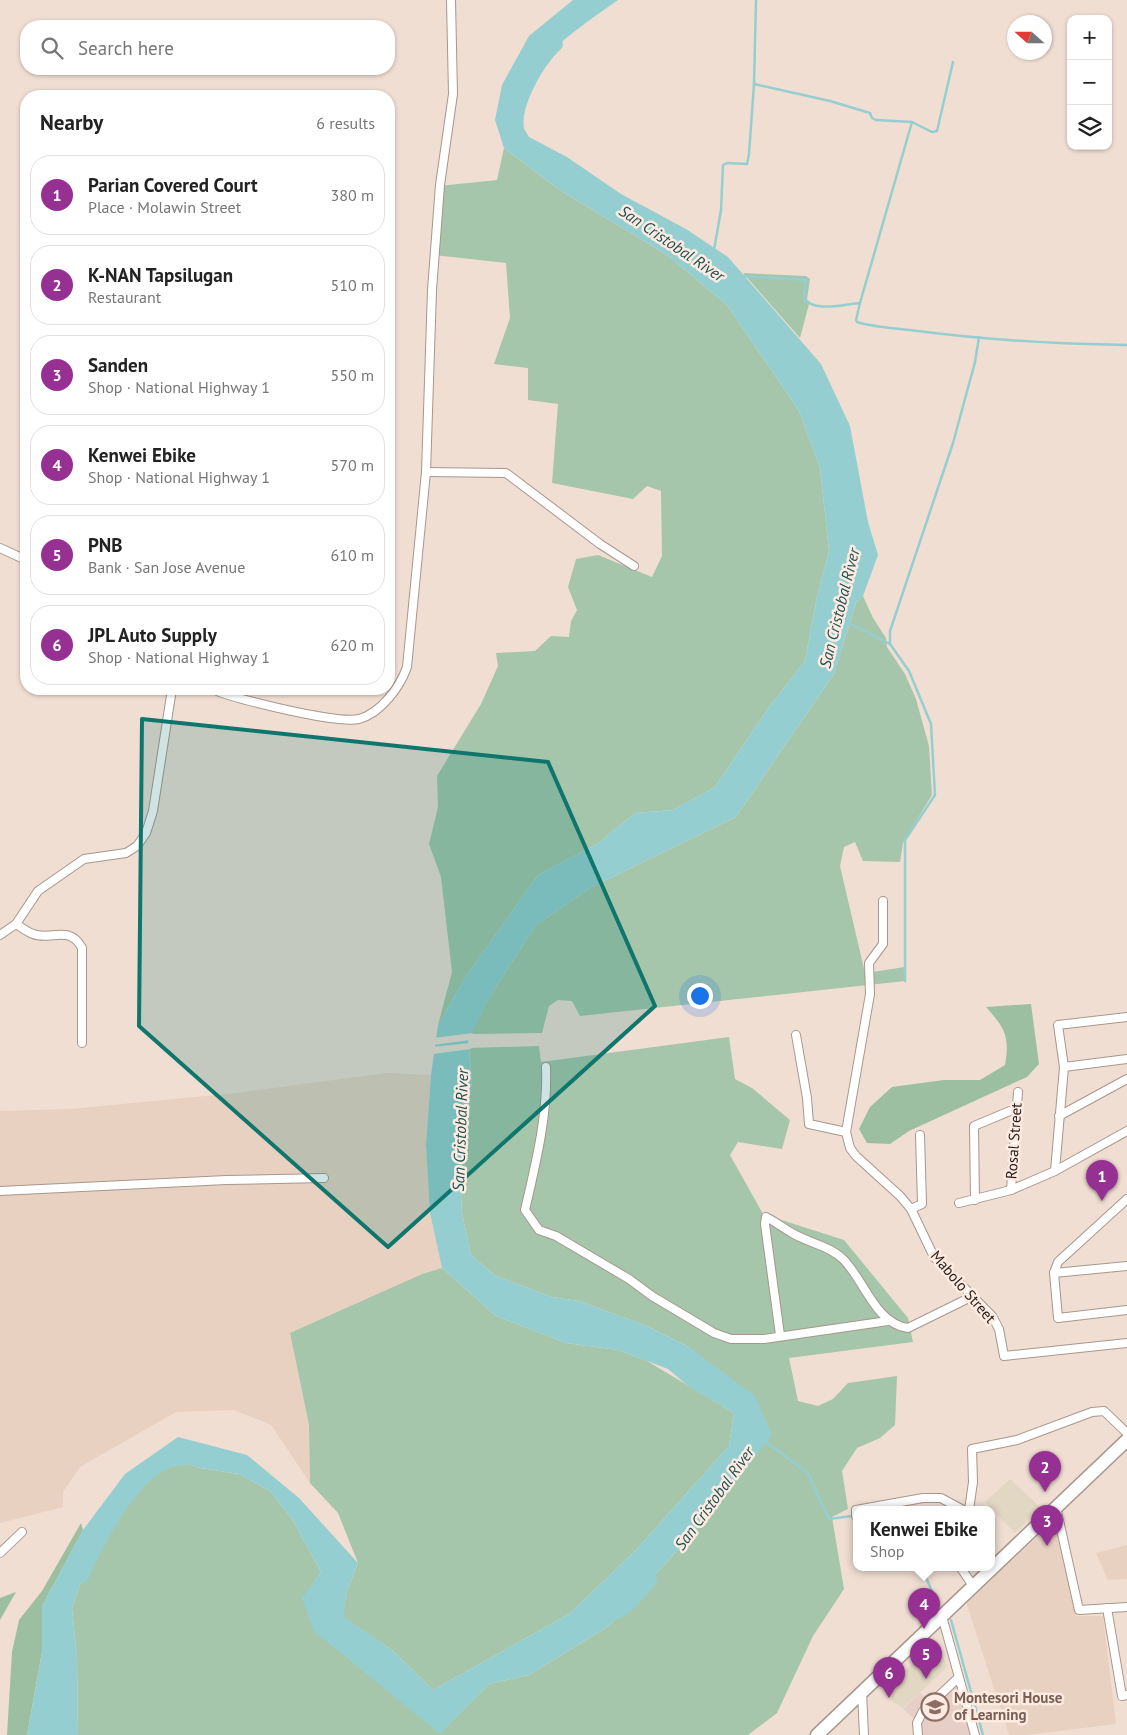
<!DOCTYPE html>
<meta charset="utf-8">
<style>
body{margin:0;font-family:"PT Sans",sans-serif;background:#f6f6f6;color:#222}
.controls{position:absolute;right:15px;top:15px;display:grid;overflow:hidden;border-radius:10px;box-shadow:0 1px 4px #0004}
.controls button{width:45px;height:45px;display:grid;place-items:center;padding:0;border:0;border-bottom:1px solid #e0e0e0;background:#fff;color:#222;font:25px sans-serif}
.compass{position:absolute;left:1007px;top:15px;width:45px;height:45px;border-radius:50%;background:#fff;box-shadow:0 1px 4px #0004;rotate:291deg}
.you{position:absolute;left:699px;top:995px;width:18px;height:18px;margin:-12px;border:4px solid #fff;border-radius:50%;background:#1a73e8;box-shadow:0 0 0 8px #1a73e833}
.badge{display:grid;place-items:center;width:32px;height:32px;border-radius:50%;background:#973093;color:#fff;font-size:16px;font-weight:700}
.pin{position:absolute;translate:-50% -41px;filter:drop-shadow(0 1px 2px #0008)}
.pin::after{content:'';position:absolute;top:26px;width:18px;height:15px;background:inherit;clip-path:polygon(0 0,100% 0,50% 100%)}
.popup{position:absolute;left:853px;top:1506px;width:142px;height:65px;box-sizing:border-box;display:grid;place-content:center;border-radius:10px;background:#fff;filter:drop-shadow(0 1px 4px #0005);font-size:16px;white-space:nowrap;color:#767676}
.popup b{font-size:19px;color:#222}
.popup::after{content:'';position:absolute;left:50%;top:100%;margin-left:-10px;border:10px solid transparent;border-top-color:#fff}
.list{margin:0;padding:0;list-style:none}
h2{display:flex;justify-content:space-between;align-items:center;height:65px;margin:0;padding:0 20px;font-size:21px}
h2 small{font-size:16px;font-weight:400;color:#767676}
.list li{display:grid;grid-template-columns:32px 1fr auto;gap:15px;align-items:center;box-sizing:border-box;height:80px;margin:0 10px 10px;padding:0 10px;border:1px solid #e0e0e0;border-radius:20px}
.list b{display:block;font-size:19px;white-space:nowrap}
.list p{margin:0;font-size:16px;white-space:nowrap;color:#767676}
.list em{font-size:16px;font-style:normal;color:#767676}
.icon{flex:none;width:28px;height:28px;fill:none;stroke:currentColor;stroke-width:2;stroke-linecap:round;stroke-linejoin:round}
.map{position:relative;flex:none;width:1127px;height:1735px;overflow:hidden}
.search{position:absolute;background:#fff;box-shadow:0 1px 4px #0004;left:20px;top:20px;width:375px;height:55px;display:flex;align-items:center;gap:12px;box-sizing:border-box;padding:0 18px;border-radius:20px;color:#767676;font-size:19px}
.panel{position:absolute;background:#fff;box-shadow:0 1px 4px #0004;left:20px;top:90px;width:375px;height:605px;border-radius:20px}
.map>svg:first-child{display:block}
</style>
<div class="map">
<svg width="1127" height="1735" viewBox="0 0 1127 1735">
<rect width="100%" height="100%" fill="#f0ded3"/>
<g fill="#e1d7c2">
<path d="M 1010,1479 L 1040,1507 L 1015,1533 L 985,1502 Z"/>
<path d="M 937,1642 L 947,1667 L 903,1708 L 892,1701 L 892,1682 Z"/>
</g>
<g fill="#e9d1c2">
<path d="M 387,1073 L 431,1075 L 426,1145 L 430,1213 L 442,1268 L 422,1274 L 290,1333 L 309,1425 L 310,1483 L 271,1425 L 234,1410 L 176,1412 L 80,1467 L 63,1492 L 63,1507 L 0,1523 L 0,1111 L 70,1109 L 236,1093 Z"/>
<path d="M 1057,1519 L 1076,1616 L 1103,1616 L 1116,1724 L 1027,1735 L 1009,1735 L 966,1602 Z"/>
<path d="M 1127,1545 L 1127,1579 L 1108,1580 L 1096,1553 Z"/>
</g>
<path fill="#e7cec6" d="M 958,1683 L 972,1735 L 920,1735 L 920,1724 L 903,1709 L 920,1693 L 931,1704 Z"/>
<g fill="#a5c6aa">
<path d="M 504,148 L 558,189 L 667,255 L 727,305 L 799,411 L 820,468 L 829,551 L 817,597 L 805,661 L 769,707 L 715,787 L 673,810 L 635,813 L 597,844 L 538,875 L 466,976 L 438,1025 L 452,972 L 441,877 L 429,844 L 438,807 L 437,776 L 481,704 L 498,666 L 496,653 L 535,651 L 551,636 L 569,637 L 571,621 L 577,610 L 568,587 L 576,559 L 598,555 L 652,577 L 662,556 L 661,491 L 647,486 L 633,499 L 552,483 L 558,404 L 528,400 L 528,368 L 494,364 L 510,318 L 506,263 L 434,255 L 439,186 L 497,180 Z"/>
<path d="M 743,273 L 806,276 L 810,279 L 807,299 L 809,304 L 800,338 Z"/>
<path d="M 863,596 L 873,618 L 886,638 L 887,647 L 905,674 L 916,699 L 929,746 L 932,795 L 903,843 L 900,862 L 863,861 L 855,842 L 844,847 L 840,866 L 865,973 L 905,967 L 905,981 L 580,1016 L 572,1001 L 558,1000 L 549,1006 L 542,1033 L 470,1034 L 493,992 L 536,925 L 592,887 L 736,817 L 834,674 L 856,603 Z"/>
<path d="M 729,1037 L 735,1079 L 752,1088 L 790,1120 L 782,1149 L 738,1142 L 730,1155 L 763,1214 L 844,1240 L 908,1318 L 913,1342 L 789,1358 L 798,1401 L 818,1406 L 833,1399 L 848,1383 L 897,1376 L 895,1425 L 880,1438 L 857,1448 L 842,1471 L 848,1509 L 832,1517 L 844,1589 L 813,1636 L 777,1713 L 748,1735 L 78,1735 L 77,1657 L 72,1608 L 99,1530 L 147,1474 L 171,1458 L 200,1468 L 239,1474 L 270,1491 L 292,1519 L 321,1572 L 303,1598 L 378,1682 L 440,1733 L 489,1684 L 529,1675 L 609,1626 L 713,1511 L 771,1435 L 717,1370 L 689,1347 L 647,1326 L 579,1301 L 552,1297 L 496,1276 L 471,1255 L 462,1213 L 460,1174 L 472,1081 L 469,1048 L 539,1046 L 541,1062 Z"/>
<path d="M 442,1268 L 496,1316 L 566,1343 L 618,1350 L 647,1361 L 734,1413 L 729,1446 L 634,1552 L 569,1614 L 433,1690 L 392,1650 L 343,1617 L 346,1594 L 358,1563 L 338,1513 L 310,1483 L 309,1425 L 290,1333 L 422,1274 Z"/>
</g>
<g fill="#9bbfa0">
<path d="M 1031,1004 L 1039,1064 L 1027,1077 L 909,1131 L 890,1144 L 867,1143 L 859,1129 L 870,1107 L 892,1087 L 944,1080 L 980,1080 L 1005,1065 C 1010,1037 1005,1028 986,1007 Z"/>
<path d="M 81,1523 L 83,1530 L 42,1606 L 42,1652 L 27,1735 L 7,1735 L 12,1652 L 19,1620 L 42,1591 Z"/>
<path d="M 16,1592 L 0,1620 L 0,1598 Z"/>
</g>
<path fill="#95ced0" d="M 573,0 L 618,0 C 590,20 532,58 521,91 C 518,99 518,109 517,117 L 529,137 L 567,157 L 621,194 L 686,229 L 728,257 L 821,364 L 850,426 L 868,522 L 878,555 L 863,596 L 856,603 L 834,674 L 736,817 L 592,887 L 536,925 L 493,992 L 468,1039 L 472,1081 L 460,1174 L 462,1213 L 471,1255 L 496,1276 L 552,1297 L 579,1301 L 647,1326 L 689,1347 L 755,1396 L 772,1435 L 713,1511 L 609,1626 L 529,1675 L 489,1684 L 440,1734 L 313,1630 L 302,1598 L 321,1572 L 292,1519 L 270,1491 L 239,1474 L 200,1468 L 171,1458 L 147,1474 L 99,1530 L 72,1608 L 77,1657 L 78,1735 L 27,1735 L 42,1652 L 42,1606 L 83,1530 L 125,1474 L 178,1437 L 247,1455 L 299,1498 L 358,1563 L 346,1594 L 344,1617 L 392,1650 L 433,1690 L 569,1614 L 634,1552 L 729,1446 L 734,1413 L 688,1386 L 668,1369 L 618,1350 L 566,1343 L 496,1316 L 442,1268 L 430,1213 L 426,1145 L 431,1075 L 438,1025 L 466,976 L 538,875 L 597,844 L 635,813 L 673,810 L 715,787 L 769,707 L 805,661 L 817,597 L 829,551 L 820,468 L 799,411 L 727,305 L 667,255 L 558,189 L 504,148 L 495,120 L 502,85 L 529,36 Z"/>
<g fill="#f0ded3">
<path d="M 473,1033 L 470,1040 L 433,1045 L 434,1038 Z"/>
<path d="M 471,1043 L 471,1049 L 433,1054 L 432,1047 Z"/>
</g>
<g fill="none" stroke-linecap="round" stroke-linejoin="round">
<g stroke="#95ced0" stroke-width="2.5">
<path d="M 754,84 L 830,101 L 870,113 L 872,118 L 876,120 L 912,122 L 932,132 L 937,131 L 953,62"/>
<path d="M 912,122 L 860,303 L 856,320 L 857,322 C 876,328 898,328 918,331 C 987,340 1057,344 1127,345"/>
<path d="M 714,250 L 721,210 L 723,165 L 727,163 L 747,164 L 749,154 L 754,84 L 756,0"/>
<path d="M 743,276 L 806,280 L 804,298 C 813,313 845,304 860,303"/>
<path d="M 847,622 L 890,644 L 909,671 L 931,724 L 935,795 L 905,840 L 905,981"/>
<path d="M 890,644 L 890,631 L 953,443 L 975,362 L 979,337"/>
<path d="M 765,1441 L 808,1473 L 829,1519 L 852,1516"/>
<path d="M 922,1568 L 936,1601"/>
<path d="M 951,1620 L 983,1735"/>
</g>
<g stroke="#95ced0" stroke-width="14">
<path d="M 519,136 C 508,110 537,62 556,44"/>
<path d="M 82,1576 C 97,1542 131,1475 168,1461 C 176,1458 186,1458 194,1457"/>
<path d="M 617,1612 L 632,1601 L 650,1580"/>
</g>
<g stroke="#a7978d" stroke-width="10">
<g id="minor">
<path d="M 426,472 L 506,473 L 600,544 L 634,566"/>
<path d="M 0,548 L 26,560"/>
<path d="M 212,689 C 235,699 336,724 359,719 C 381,713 400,687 407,667 L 426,472 L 432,290 L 440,185 L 453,94 L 451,0"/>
<path d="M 883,901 L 883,944 L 869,963 L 870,994 L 846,1132 L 850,1148 L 856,1156 L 900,1196 L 911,1209 L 934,1257 L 992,1316 L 999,1329 L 1004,1356 L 1127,1343"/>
<path d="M 16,924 C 21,927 27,932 33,934 C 51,941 69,924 82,948 L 82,1043"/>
<path d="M 0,935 L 16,924 L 38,891 L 84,859 L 126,853 L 137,846 L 146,833 L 153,811 L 172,689"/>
<path d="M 796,1035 L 807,1098 L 809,1124 L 846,1132"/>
<path d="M 546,1067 C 548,1115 536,1162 525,1210 L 539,1230 L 556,1236 L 629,1279 L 652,1296 L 714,1333 L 731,1339 L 764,1339 L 888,1321"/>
<path d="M 1064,1067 L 1127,1059"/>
<path d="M 1059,1116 L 1127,1079"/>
<path d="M 1055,1171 L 1064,1067 L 1058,1025 L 1127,1017"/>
<path d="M 1011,1190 L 1018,1092"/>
<path d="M 0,1191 L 226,1180 L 324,1178"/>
<path d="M 1127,1199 L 1058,1262 L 1054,1273 L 1058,1318 L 1127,1310"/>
<path d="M 975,1200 L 974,1126 L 1017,1108"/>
<path d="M 959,1203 L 1011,1190 L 1055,1171 L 1127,1131"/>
<path d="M 911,1209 L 922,1204 L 920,1135"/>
<path d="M 1054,1273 L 1127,1266"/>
<path d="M 780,1335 L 765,1224 L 766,1217 C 776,1222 783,1228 792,1233 C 809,1243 830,1246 844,1260 C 865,1282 876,1324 908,1328 L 973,1296"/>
<path d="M 1056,1507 L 1079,1610 L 1127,1607"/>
<path d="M 969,1510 L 973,1482 L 972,1449 L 1017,1440 L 1092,1412 L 1104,1411 L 1127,1433"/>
<path d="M 856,1516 L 856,1510 L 923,1498 L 941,1498 L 963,1510"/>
<path d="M 0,1553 L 22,1532"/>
<path d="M 961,1568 L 973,1586"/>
<path d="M 1107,1608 L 1122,1696 L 1127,1695"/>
<path d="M 942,1616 L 975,1735"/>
<path d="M 862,1692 L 864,1735"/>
<path d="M 926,1708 L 958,1678"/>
<path d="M 918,1735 L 917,1723 L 923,1711"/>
</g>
</g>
<g stroke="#a7978d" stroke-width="15">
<path id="trunk" d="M 817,1735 L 1127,1440"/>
</g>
<use href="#minor" stroke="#fff" stroke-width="8"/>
<use href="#trunk" stroke="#fff" stroke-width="12"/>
</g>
<path fill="#0f766e" fill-opacity="0.2" stroke="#0f766e" stroke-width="4" stroke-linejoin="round" d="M 142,719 L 548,762 L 655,1006 L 388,1247 L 139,1026 Z"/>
<defs>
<g id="school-ring" transform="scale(1.4375)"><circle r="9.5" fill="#fdebe1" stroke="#8d6e63" stroke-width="1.5"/><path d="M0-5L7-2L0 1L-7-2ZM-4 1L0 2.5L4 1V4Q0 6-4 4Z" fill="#8d6e63"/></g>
</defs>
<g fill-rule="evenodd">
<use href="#school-ring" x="935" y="1707"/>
</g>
<g text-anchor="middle" stroke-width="5" stroke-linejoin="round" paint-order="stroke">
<g font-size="15" fill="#241d1a" stroke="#fdebe1">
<text transform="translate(1014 1141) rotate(-86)" y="5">Rosal Street</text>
<text transform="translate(963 1287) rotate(49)" y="5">Mabolo Street</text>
</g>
<g font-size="15" font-weight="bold" fill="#785e54" stroke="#fdebe1" text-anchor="start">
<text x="954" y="1703">Montesori House<tspan x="954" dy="17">of Learning</tspan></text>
</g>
<g font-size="16" font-style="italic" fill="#1e5052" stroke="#fdebe1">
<text transform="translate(672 243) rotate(34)" y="6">San Cristobal River</text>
<text transform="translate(839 608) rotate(-76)" y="6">San Cristobal River</text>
<text transform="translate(460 1130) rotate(-88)" y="6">San Cristobal River</text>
<text transform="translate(714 1498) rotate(-54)" y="6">San Cristobal River</text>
</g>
</g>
</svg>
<div class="controls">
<button>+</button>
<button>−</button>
<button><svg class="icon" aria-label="layers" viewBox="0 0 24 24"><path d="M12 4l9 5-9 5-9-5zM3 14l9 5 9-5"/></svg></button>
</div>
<svg class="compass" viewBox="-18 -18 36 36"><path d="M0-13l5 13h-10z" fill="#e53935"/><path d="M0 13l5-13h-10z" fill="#767676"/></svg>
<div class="you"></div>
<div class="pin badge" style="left:1102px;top:1201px">1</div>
<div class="pin badge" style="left:1045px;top:1492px">2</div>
<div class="pin badge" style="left:1047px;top:1546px">3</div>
<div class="pin badge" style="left:924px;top:1629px">4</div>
<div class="popup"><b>Kenwei Ebike</b>Shop</div>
<div class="pin badge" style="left:926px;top:1679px">5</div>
<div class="pin badge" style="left:889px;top:1698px">6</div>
<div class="search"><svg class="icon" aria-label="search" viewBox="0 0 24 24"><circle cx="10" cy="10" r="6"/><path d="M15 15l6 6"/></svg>Search here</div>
<section class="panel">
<h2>Nearby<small>6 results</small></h2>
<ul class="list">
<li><span class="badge">1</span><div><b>Parian Covered Court</b><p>Place · Molawin Street</p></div><em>380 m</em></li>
<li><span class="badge">2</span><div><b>K-NAN Tapsilugan</b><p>Restaurant</p></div><em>510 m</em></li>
<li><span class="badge">3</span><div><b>Sanden</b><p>Shop · National Highway 1</p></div><em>550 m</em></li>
<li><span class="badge">4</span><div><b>Kenwei Ebike</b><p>Shop · National Highway 1</p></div><em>570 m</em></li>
<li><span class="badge">5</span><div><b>PNB</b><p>Bank · San Jose Avenue</p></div><em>610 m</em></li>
<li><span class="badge">6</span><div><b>JPL Auto Supply</b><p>Shop · National Highway 1</p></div><em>620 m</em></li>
</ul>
</section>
</div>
